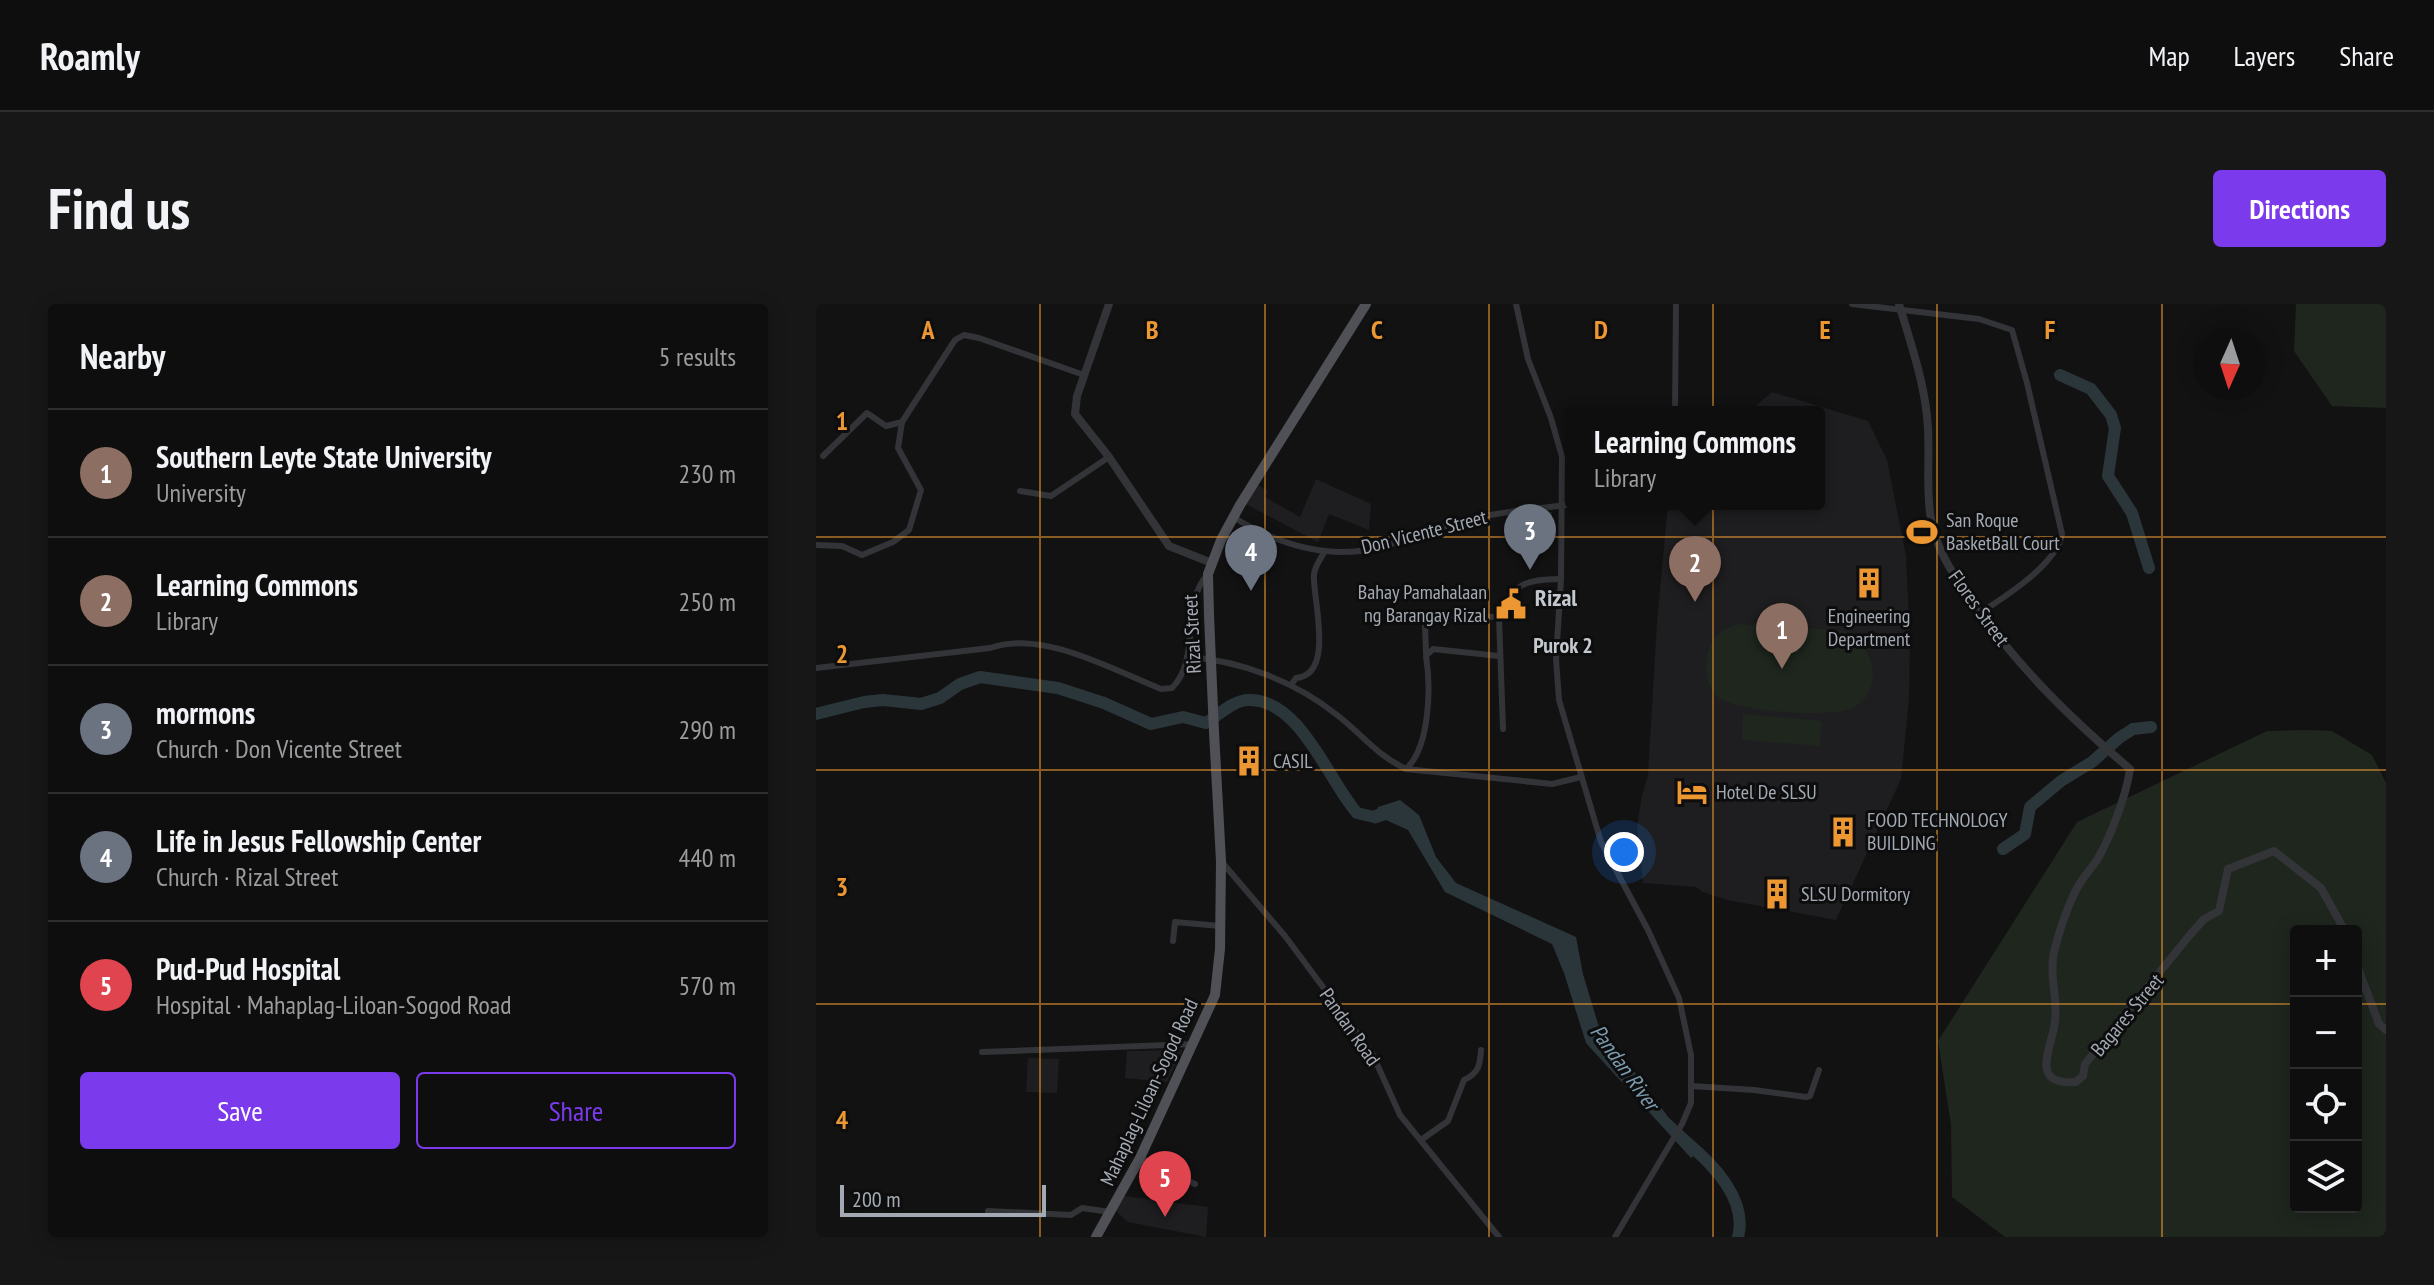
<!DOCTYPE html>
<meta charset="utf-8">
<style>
body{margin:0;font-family:"PT Sans Narrow",sans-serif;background:#171717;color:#f1f3f6}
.controls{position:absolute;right:24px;bottom:24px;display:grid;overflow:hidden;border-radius:8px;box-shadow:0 4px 20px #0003}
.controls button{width:72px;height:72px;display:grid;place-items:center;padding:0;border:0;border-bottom:2px solid #2e2e2e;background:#0e0e0e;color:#f1f3f6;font:40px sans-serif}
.compass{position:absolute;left:1378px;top:24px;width:72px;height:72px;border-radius:50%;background:#0e0e0e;box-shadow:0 4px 20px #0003;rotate:183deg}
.scale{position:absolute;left:24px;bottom:20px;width:206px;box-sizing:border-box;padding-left:8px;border:4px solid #a3aab3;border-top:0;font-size:22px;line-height:28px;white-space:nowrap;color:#a3aab3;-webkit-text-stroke:6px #0d0d0e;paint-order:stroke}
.you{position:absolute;left:808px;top:548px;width:28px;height:28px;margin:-20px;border:6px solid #fff;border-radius:50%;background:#1a73e8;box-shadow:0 0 0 12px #1a73e833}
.badge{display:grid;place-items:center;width:52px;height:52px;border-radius:50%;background:#7c3aed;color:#fff;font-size:26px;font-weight:700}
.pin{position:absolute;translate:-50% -66px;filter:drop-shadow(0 2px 4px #0008)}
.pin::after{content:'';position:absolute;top:42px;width:28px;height:24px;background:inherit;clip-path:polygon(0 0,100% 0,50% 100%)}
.popup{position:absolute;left:749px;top:102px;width:260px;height:104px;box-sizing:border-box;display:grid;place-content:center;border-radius:8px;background:#0e0e0e;filter:drop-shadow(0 2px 6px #0005);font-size:26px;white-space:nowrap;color:#9b9c9e}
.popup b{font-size:30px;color:#f1f3f6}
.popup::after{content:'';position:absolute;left:50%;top:100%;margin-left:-16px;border:16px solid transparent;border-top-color:#0e0e0e}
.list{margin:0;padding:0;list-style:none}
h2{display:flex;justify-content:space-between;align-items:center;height:104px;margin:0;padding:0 32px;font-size:34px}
h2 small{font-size:26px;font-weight:400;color:#9b9c9e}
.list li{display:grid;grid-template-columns:52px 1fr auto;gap:24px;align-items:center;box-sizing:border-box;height:128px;padding:0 32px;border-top:2px solid #2e2e2e}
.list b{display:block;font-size:30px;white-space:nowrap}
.list p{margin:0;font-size:26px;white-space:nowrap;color:#9b9c9e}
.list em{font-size:26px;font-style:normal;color:#9b9c9e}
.actions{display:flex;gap:16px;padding:24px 32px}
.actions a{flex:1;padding:18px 0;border:2px solid #7c3aed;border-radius:8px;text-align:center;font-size:28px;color:#7c3aed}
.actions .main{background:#7c3aed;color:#fff}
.icon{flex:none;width:44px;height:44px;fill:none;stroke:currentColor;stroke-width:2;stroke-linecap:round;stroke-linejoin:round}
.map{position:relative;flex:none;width:1570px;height:933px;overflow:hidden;border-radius:8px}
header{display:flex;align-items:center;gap:48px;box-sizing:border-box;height:112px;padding:0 40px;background:#0e0e0e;border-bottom:2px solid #2e2e2e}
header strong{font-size:38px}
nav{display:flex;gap:44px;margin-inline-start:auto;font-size:28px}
.intro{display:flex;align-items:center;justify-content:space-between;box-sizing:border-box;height:192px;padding:0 48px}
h1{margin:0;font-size:56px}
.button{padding:20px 36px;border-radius:8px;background:#7c3aed;color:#fff;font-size:28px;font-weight:700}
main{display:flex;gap:48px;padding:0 48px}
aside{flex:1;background:#0e0e0e;border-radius:8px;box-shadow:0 4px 20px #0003}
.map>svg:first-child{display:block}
</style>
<header>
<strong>Roamly</strong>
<nav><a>Map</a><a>Layers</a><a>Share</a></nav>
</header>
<div class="intro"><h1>Find us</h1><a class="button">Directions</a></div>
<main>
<aside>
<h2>Nearby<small>5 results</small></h2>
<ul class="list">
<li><span class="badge" style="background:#8d6e63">1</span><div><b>Southern Leyte State University</b><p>University</p></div><em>230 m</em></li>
<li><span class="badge" style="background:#8d6e63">2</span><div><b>Learning Commons</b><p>Library</p></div><em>250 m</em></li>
<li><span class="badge" style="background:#6b7280">3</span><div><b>mormons</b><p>Church · Don Vicente Street</p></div><em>290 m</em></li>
<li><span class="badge" style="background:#6b7280">4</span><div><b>Life in Jesus Fellowship Center</b><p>Church · Rizal Street</p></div><em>440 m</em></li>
<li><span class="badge" style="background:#e0444e">5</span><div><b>Pud-Pud Hospital</b><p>Hospital · Mahaplag-Liloan-Sogod Road</p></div><em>570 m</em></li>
</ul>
<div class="actions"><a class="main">Save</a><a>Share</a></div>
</aside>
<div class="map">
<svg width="1570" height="933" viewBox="0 0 1570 933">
<rect width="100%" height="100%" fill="#121213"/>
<g fill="#1e1e20">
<path d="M 956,88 L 1052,117 L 1071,156 L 1090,252 L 1094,335 L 1093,395 L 1085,475 L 1020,616 L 911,596 L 887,588 L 880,583 L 827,579 L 821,524 L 825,496 L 832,471 L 841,319 L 852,200 L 1003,200 L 1003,108 L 933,108 Z"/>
<path d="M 500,175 L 555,200 L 553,226 L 513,210 L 502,238 L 430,200 L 442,181 L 452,187 L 449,193 L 484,213 Z"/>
<path d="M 366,746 L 351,778 L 309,774 L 311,747 Z"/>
<path d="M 212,754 L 243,755 L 241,789 L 210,788 Z"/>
<path d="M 308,892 L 392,903 L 390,933 L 312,918 L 300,907 Z"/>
</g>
<g fill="#1e261e" fill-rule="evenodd">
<path d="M 1480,0 L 1570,0 L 1570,104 L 1516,102 L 1478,47 Z"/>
<path d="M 736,208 L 734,229 L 698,230 L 699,210 Z"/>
<path d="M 922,320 L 1024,326 C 1056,334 1071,383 1039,403 C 1019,415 919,408 902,393 C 891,383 888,366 891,353 C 894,334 904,326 922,320 Z"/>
<path d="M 927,410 L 1006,417 L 1004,442 L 926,436 Z"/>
<path d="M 1488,426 L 1516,427 L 1556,451 L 1570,479 L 1570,933 L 1189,933 L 1136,893 L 1135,821 L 1122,737 L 1261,518 L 1451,427 ZM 1480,627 L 1540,627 L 1540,903 L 1480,903 Z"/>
</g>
<path fill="#2b363b" d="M 584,496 L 603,511 L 620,553 L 640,579 L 760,633 L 767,670 L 782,720 L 853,814 L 887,845 L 875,854 L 770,739 L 748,669 L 736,640 L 629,588 L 592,526 L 570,516 L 558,520 L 562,503 Z"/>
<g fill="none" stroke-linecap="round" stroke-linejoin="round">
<g stroke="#2b363b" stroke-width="12">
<path d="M 1244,71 L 1275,85 L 1295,111 L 1299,124 L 1292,172 L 1316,209 L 1333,264"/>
<path d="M 0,410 L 48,398 L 67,396 L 105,400 L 124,394 L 144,380 L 164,373 L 242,384 L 288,399 L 335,420 L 367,413 L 390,419 C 403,411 417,396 433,396 C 484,395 512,476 541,509 L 558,513 L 573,506"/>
<path d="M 1187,545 L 1209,530 L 1214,503 L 1245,477 L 1276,458 L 1303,434 L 1317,425 L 1335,423"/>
<path d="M 871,839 C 897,860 932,896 922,933"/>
</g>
<g stroke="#333438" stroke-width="6">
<path d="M 700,0 L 712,55 L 735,114 L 746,153 L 745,275 L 740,355 L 743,396 L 785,538 L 832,626 L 863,694 L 875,751 L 875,799 L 866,820 L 799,933"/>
<path d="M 1036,0 L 1163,15 L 1196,26 L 1211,79 L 1246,230 C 1241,260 1189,293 1164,309"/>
<path d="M 859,108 L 860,0"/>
<path d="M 7,152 L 51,109 L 70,122 L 86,118"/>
<path d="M 204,187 L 235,192 L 293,153"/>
<path d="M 417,213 C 456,237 498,252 544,247 C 577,243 617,224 650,216 C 685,207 722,205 758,200"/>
<path d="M 0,241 L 26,242 L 46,251 L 77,238 L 93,226 L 105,186 L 82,144 L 86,118 L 139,36 L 148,31 L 163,34 L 268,71"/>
<path d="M 610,349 L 609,320 L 615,311 L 683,313"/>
<path d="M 371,353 C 424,356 480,378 521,411 C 547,431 559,450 590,465 C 614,443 615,383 610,352 L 617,345 L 683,352"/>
<path d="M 0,364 L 174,344 C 226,325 297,366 345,385 L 356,384 C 386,354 363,301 392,270"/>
<path d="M 475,381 L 480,374 C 520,371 496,293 498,270 C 499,262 505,254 509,247"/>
<path d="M 687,425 L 683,313 C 699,278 708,276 745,275"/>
<path d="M 590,465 L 736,480 L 765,473"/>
<path d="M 405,557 L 469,632 L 556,749 L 584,811 L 683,933"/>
<path d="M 357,637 L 359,618 L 404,622"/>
<path d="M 166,748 L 378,740"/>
<path d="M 875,782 L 938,786 L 990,793 L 994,792 L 1003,766"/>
<path d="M 605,836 L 632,817 L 648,776 C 663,769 664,761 665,746"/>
<path d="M 324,854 L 379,880"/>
<path d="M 172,907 L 255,911 L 266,904 L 295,908"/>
</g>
<g stroke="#333438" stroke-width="8">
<path d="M 293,0 L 261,92 L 259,110 L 293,153 L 353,242 L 396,259"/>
<path d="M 1083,0 C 1094,37 1107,74 1111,112 C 1115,146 1109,182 1115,216 C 1121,249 1140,274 1159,301 C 1203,364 1255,415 1314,465 C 1310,492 1295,532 1281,556 C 1274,566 1265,576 1260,586 C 1251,604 1244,625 1239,644 C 1232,668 1242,693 1239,717 C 1236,744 1212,782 1260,778 L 1267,772 L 1269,760 L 1373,632 L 1388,615 L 1403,607 L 1412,565 L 1458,547 L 1505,584 L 1529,627"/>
<path d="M 1540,659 L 1563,720 L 1570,726"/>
</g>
<g stroke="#4f5157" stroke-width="10">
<path d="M 393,311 L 392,270 L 405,236 L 424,201 L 550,0"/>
<path d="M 280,933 L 324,854 L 399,691 L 404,645 L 405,557 L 398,428"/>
</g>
<path stroke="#4f5157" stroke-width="10" d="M 393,311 L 398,428"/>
</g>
<path fill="none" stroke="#ec9731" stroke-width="2" stroke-opacity="0.55" d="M 224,0 L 224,933M 449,0 L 449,933M 673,0 L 673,933M 897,0 L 897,933M 1121,0 L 1121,933M 1346,0 L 1346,933M 0,233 L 1570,233M 0,466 L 1570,466M 0,700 L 1480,700M 1540,700 L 1570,700"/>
<defs>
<g id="stadium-bare" transform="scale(2.4)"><path d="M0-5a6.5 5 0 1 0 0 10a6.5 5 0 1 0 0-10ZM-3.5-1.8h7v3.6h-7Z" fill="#ec9731" stroke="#0d0d0e" stroke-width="2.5" paint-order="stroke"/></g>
<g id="building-bare" transform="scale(2.4)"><path d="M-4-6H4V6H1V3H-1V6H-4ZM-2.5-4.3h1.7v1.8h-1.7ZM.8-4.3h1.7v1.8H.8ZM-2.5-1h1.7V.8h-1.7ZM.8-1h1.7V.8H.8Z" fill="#ec9731" stroke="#0d0d0e" stroke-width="2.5" paint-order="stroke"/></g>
<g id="civic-bare" transform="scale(2.4)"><path d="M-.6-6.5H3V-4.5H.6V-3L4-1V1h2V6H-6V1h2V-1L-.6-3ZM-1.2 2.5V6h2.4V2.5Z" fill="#ec9731" stroke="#0d0d0e" stroke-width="2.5" paint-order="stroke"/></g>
<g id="hotel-bare" transform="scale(2.4)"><path d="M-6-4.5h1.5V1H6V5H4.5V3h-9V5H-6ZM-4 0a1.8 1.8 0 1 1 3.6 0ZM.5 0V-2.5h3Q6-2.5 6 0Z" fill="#ec9731" stroke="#0d0d0e" stroke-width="2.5" paint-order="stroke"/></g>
</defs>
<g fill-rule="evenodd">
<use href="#stadium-bare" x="1106" y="228"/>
<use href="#building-bare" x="1053" y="279"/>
<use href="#civic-bare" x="695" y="300"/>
<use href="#building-bare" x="433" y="457"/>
<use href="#hotel-bare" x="876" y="488"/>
<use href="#building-bare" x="1027" y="528"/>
<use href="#building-bare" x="961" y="590"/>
</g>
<g text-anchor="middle" stroke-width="6" stroke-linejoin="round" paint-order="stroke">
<g font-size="20" fill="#a3aab3" stroke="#0d0d0e" text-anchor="start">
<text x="1130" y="223">San Roque<tspan x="1130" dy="23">BasketBall Court</tspan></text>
<text x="671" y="295" text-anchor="end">Bahay Pamahalaan<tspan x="671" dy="23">ng Barangay Rizal</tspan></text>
<text x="1053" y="319" text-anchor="middle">Engineering<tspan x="1053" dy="23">Department</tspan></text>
<text x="457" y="464">CASIL</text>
<text x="900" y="495">Hotel De SLSU</text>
<text x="1051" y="523">FOOD TECHNOLOGY<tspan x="1051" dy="23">BUILDING</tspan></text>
<text x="985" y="597">SLSU Dormitory</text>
</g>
<g font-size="20" fill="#a3aab3" stroke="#0d0d0e">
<text transform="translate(608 228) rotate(-14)" y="7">Don Vicente Street</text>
<text transform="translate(1163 304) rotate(54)" y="7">Flores Street</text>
<text transform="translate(376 330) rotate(-93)" y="7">Rizal Street</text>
<text transform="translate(1311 711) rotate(-50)" y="7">Bagares Street</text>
<text transform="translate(534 723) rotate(55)" y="7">Pandan Road</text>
<text transform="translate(333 788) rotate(-65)" y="7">Mahaplag-Liloan-Sogod Road</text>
</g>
<g font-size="22" font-weight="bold" fill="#c4c8cf" stroke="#0d0d0e">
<text x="747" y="349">Purok 2</text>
</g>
<g font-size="22" font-style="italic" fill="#7b9cae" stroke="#0d0d0e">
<text transform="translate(809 763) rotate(54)" y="8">Pandan River</text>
</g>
<g font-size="24" font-weight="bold" fill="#c4c8cf" stroke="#0d0d0e">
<text x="740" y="302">Rizal</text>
</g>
</g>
<g font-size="26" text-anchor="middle" font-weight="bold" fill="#ec9731" stroke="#0d0d0e" stroke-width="6" stroke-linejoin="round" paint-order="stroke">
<text x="112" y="35">A</text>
<text x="336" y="35">B</text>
<text x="561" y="35">C</text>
<text x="785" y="35">D</text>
<text x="1009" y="35">E</text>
<text x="1234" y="35">F</text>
<text x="26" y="126">1</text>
<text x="26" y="359">2</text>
<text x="26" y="592">3</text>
<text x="26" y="825">4</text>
</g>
</svg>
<div class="controls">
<button>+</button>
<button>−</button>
<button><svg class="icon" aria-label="locate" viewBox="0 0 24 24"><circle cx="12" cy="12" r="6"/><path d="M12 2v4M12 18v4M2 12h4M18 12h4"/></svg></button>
<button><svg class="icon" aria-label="layers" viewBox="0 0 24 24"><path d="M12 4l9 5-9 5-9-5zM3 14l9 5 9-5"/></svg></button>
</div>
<svg class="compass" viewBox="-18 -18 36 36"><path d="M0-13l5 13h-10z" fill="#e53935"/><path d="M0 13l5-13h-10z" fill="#9b9c9e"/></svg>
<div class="scale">200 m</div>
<div class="you"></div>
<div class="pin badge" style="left:966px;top:365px;background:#8d6e63">1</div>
<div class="pin badge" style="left:879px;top:298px;background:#8d6e63">2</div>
<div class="popup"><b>Learning Commons</b>Library</div>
<div class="pin badge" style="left:714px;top:266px;background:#6b7280">3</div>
<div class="pin badge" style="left:435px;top:287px;background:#6b7280">4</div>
<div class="pin badge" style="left:349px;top:913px;background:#e0444e">5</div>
</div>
</main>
